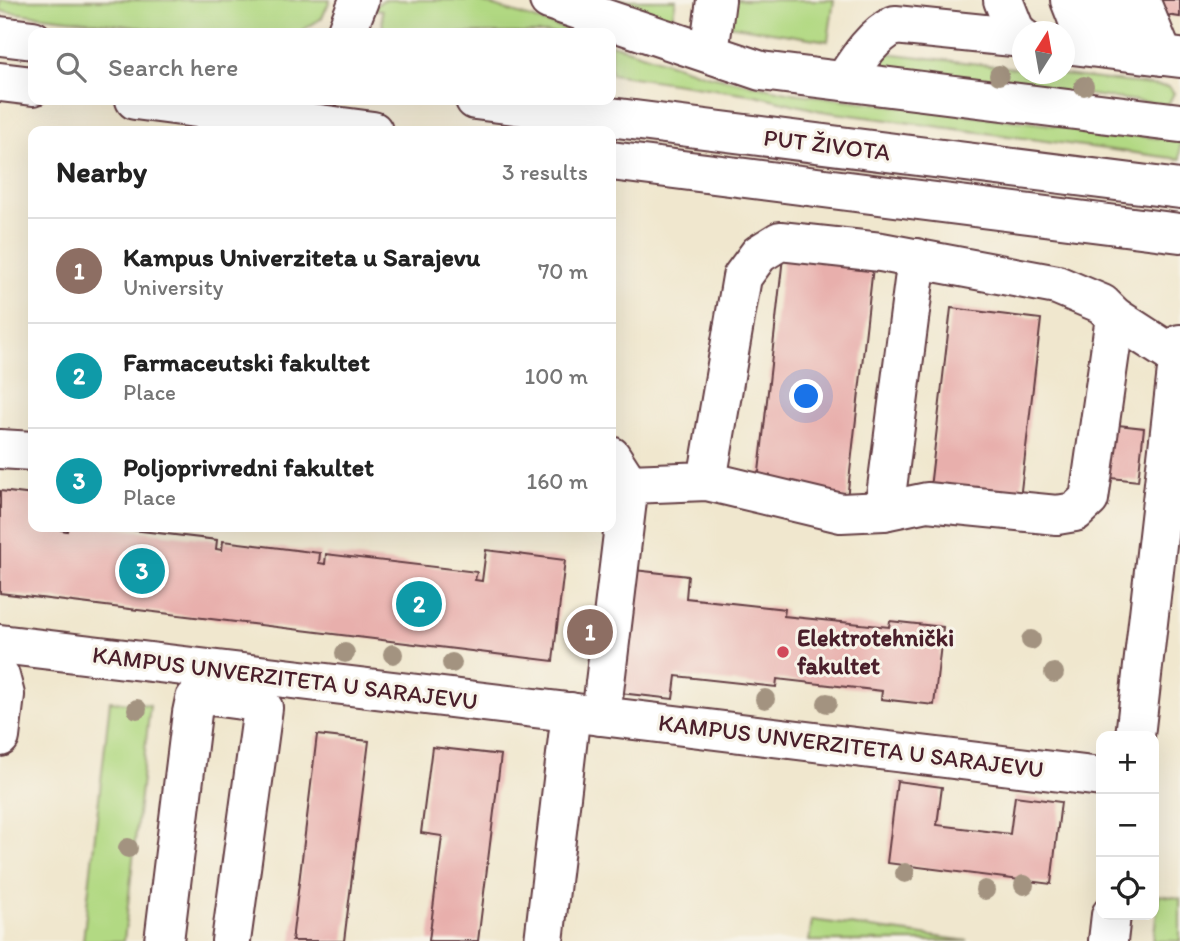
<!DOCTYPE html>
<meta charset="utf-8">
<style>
body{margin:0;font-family:Itim,sans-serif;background:#f2f2f2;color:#222}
.controls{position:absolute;right:21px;bottom:21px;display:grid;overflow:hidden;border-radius:14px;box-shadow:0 7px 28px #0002}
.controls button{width:63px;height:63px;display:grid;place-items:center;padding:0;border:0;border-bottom:2px solid #e0e0e0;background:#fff;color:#222;font:35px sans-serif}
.compass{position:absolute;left:1012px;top:21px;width:63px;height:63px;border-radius:50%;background:#fff;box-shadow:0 7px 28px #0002;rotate:11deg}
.you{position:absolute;left:807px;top:397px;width:24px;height:24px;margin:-18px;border:5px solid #fff;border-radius:50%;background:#1a73e8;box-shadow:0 0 0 10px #1a73e833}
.badge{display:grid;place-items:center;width:46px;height:46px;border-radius:50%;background:#d1495b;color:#fff;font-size:23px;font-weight:700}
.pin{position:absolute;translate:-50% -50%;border:4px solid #fff;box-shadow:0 2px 7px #0006}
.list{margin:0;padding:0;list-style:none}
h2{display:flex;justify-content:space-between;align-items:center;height:91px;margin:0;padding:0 28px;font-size:30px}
h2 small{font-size:23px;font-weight:400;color:#767676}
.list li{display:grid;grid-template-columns:46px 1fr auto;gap:21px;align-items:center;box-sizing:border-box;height:105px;padding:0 28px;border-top:2px solid #e0e0e0}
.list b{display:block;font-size:26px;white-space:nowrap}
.list p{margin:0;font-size:23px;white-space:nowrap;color:#767676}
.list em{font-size:23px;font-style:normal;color:#767676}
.icon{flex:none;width:38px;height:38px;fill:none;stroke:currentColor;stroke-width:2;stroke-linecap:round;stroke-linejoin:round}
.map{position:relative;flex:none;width:1180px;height:941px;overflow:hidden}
.search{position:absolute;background:#fff;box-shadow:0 7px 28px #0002;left:28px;top:28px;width:588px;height:77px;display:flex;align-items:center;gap:18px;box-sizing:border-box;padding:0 24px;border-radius:14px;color:#767676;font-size:26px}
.panel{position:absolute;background:#fff;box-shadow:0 7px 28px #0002;left:28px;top:126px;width:588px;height:406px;border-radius:14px}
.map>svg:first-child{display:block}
</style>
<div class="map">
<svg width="1180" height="941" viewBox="0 0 1180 941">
<rect width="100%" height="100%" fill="#f7f3e8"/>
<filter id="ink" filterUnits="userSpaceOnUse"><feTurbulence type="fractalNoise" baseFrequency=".0143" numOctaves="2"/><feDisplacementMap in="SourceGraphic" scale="14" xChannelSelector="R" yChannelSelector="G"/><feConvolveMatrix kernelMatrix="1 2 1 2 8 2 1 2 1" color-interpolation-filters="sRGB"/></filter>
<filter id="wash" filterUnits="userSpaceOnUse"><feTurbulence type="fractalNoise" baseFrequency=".00686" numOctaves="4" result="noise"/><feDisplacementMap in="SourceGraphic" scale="28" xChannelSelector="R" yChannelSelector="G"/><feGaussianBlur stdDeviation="1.57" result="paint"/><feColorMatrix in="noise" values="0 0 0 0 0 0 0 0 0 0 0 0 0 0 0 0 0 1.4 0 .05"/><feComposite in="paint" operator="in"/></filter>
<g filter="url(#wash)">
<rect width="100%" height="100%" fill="#f0e7ce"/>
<g fill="#b2d983" stroke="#7e7c57" stroke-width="2">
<path d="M 0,0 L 330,0 L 322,18 L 298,33 L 188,33 L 0,11 Z"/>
<path d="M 383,0 L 475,0 L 578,33 L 383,33 L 382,10 L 372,9 Z"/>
<path d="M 585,0 L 676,0 L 671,23 Z"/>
<path d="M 725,0 L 834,0 L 828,41 L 721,24 Z"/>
<path d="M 611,44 L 706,75 L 792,93 L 1180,141 L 1180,159 L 821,111 L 755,95 L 611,74 Z"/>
<path d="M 886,53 L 1022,69 L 1023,74 L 1055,74 L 1169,87 L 1174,93 L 1168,105 L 884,68 L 878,63 Z"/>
<path d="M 110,701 L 150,705 L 124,941 L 83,941 Z"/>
<path d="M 1159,895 L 1180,898 L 1180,941 L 1153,941 Z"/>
<path d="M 812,920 L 968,941 L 809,941 Z"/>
</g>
<g id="blocks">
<g fill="#e8afac">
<path d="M 1077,0 L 1180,0 L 1180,17 L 1077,2 Z"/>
<path d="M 783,257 L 873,267 L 847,499 L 757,490 Z"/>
<path d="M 951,308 L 1041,319 L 1020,499 L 930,488 Z"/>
<path d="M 1109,424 L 1144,428 L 1138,481 L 1103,477 Z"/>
<path d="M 0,491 L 33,495 L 33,527 L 62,527 L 61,530 L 67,531 L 68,527 L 107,527 L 217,540 L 216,549 L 222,550 L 223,541 L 320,553 L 319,563 L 325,564 L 326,554 L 477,572 L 475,580 L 482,581 L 486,550 L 565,560 L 553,661 L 0,593 Z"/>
<path d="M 634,570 L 688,576 L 686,598 L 785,609 L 784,616 L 889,627 L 890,621 L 943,627 L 934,705 L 881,699 L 882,691 L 777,679 L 776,687 L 676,676 L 673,699 L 620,693 Z"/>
<path d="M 317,735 L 369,741 L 344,941 L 292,941 Z"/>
<path d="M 432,747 L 501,755 L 478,941 L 429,941 L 442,836 L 421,833 Z"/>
<path d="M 897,781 L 942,787 L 937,825 L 1010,834 L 1015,796 L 1061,802 L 1051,884 L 887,863 Z"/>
</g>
</g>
</g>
<g filter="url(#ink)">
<use href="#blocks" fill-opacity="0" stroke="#633d43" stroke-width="2"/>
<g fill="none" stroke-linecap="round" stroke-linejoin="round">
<g stroke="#633d43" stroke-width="42">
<g id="minor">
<path d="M 549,0 L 761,71 L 1180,123"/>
<path d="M 1003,0 L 1018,38"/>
<path d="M 1070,0 L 1088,46"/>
<path d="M 1105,0 L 1125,51"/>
<path d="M 1140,0 L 1163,56"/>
<path d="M 346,33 L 359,0"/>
<path d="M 0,36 L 33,40"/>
<path d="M 1064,44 L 1180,58"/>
<path d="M 709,53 L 716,0"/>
<path d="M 844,81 C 857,61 872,36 895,25 L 1023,38"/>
<path d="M 0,82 L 33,86"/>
<path d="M 135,100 L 373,131"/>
<path d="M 475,100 L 1180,189"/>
<path d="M 611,161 L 1180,233"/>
<path d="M 1115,317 L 1180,359"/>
<path d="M 0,449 L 33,451"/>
<path d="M 611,456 L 629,484"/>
<path d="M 707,481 L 841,513 L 884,511 L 927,502 L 1057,515 L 1075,512 L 1089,499 L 1115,317 L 1102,304 L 1057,285 L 881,252 L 780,241 L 759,254 L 742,277 L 707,481 L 629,484 L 601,716 L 1101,777"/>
<path d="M 884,511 L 917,258"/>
<path d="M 0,644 L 601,716"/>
<path d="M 0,676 L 5,695 L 0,737"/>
<path d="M 1135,736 L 1180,344"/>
<path d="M 164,941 L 192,713 L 195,699 L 204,695 L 257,702 L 263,708 L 231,941"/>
<path d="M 544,941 L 571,712"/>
<path d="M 1108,941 L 1111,915"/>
</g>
</g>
<use href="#minor" stroke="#fff" stroke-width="38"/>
</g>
<g fill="#a39380">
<circle cx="999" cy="75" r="10"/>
<circle cx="1084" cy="86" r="10"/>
<circle cx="1031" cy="640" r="10"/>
<circle cx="345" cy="653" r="10"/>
<circle cx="393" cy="654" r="10"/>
<circle cx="452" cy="663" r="10"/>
<circle cx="1054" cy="673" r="10"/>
<circle cx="765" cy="699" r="10"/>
<circle cx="827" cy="703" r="10"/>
<circle cx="137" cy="709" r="10"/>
<circle cx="128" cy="848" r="10"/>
<circle cx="905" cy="873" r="10"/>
<circle cx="1024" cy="885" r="10"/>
<circle cx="985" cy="890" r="10"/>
</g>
</g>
<circle fill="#d1495b" stroke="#f7f3e8" stroke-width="2.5" cx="783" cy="652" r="7"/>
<g text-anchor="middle" stroke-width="6" stroke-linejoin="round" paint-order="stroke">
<g font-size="24" fill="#4a1f2b" stroke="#f7f3e8">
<text transform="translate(827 145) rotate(7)" y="8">PUT ŽIVOTA</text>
<text transform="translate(285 678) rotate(7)" y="8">KAMPUS UNVERZITETA U SARAJEVU</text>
<text transform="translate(851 746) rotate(7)" y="8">KAMPUS UNVERZITETA U SARAJEVU</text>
</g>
<g font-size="24" font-weight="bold" fill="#4a1f2b" stroke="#f7f3e8" text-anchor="start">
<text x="797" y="646">Elektrotehnički<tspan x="797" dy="28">fakultet</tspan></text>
</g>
</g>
</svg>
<div class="controls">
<button>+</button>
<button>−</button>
<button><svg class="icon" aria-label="locate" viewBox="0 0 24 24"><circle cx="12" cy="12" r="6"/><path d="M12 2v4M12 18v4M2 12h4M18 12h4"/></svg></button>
</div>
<svg class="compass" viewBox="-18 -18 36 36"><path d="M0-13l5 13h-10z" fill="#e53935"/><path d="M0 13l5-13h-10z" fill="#767676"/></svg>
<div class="you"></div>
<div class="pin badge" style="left:590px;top:632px;background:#8d6e63">1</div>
<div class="pin badge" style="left:419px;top:604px;background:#0f9aa8">2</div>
<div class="pin badge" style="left:142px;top:571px;background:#0f9aa8">3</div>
<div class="search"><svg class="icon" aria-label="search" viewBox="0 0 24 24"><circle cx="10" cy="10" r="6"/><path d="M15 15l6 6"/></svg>Search here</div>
<section class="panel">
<h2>Nearby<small>3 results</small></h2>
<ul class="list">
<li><span class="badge" style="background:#8d6e63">1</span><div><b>Kampus Univerziteta u Sarajevu</b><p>University</p></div><em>70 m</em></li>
<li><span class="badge" style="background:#0f9aa8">2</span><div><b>Farmaceutski fakultet</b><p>Place</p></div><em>100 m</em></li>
<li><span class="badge" style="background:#0f9aa8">3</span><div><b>Poljoprivredni fakultet</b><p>Place</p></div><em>160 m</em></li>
</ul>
</section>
</div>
